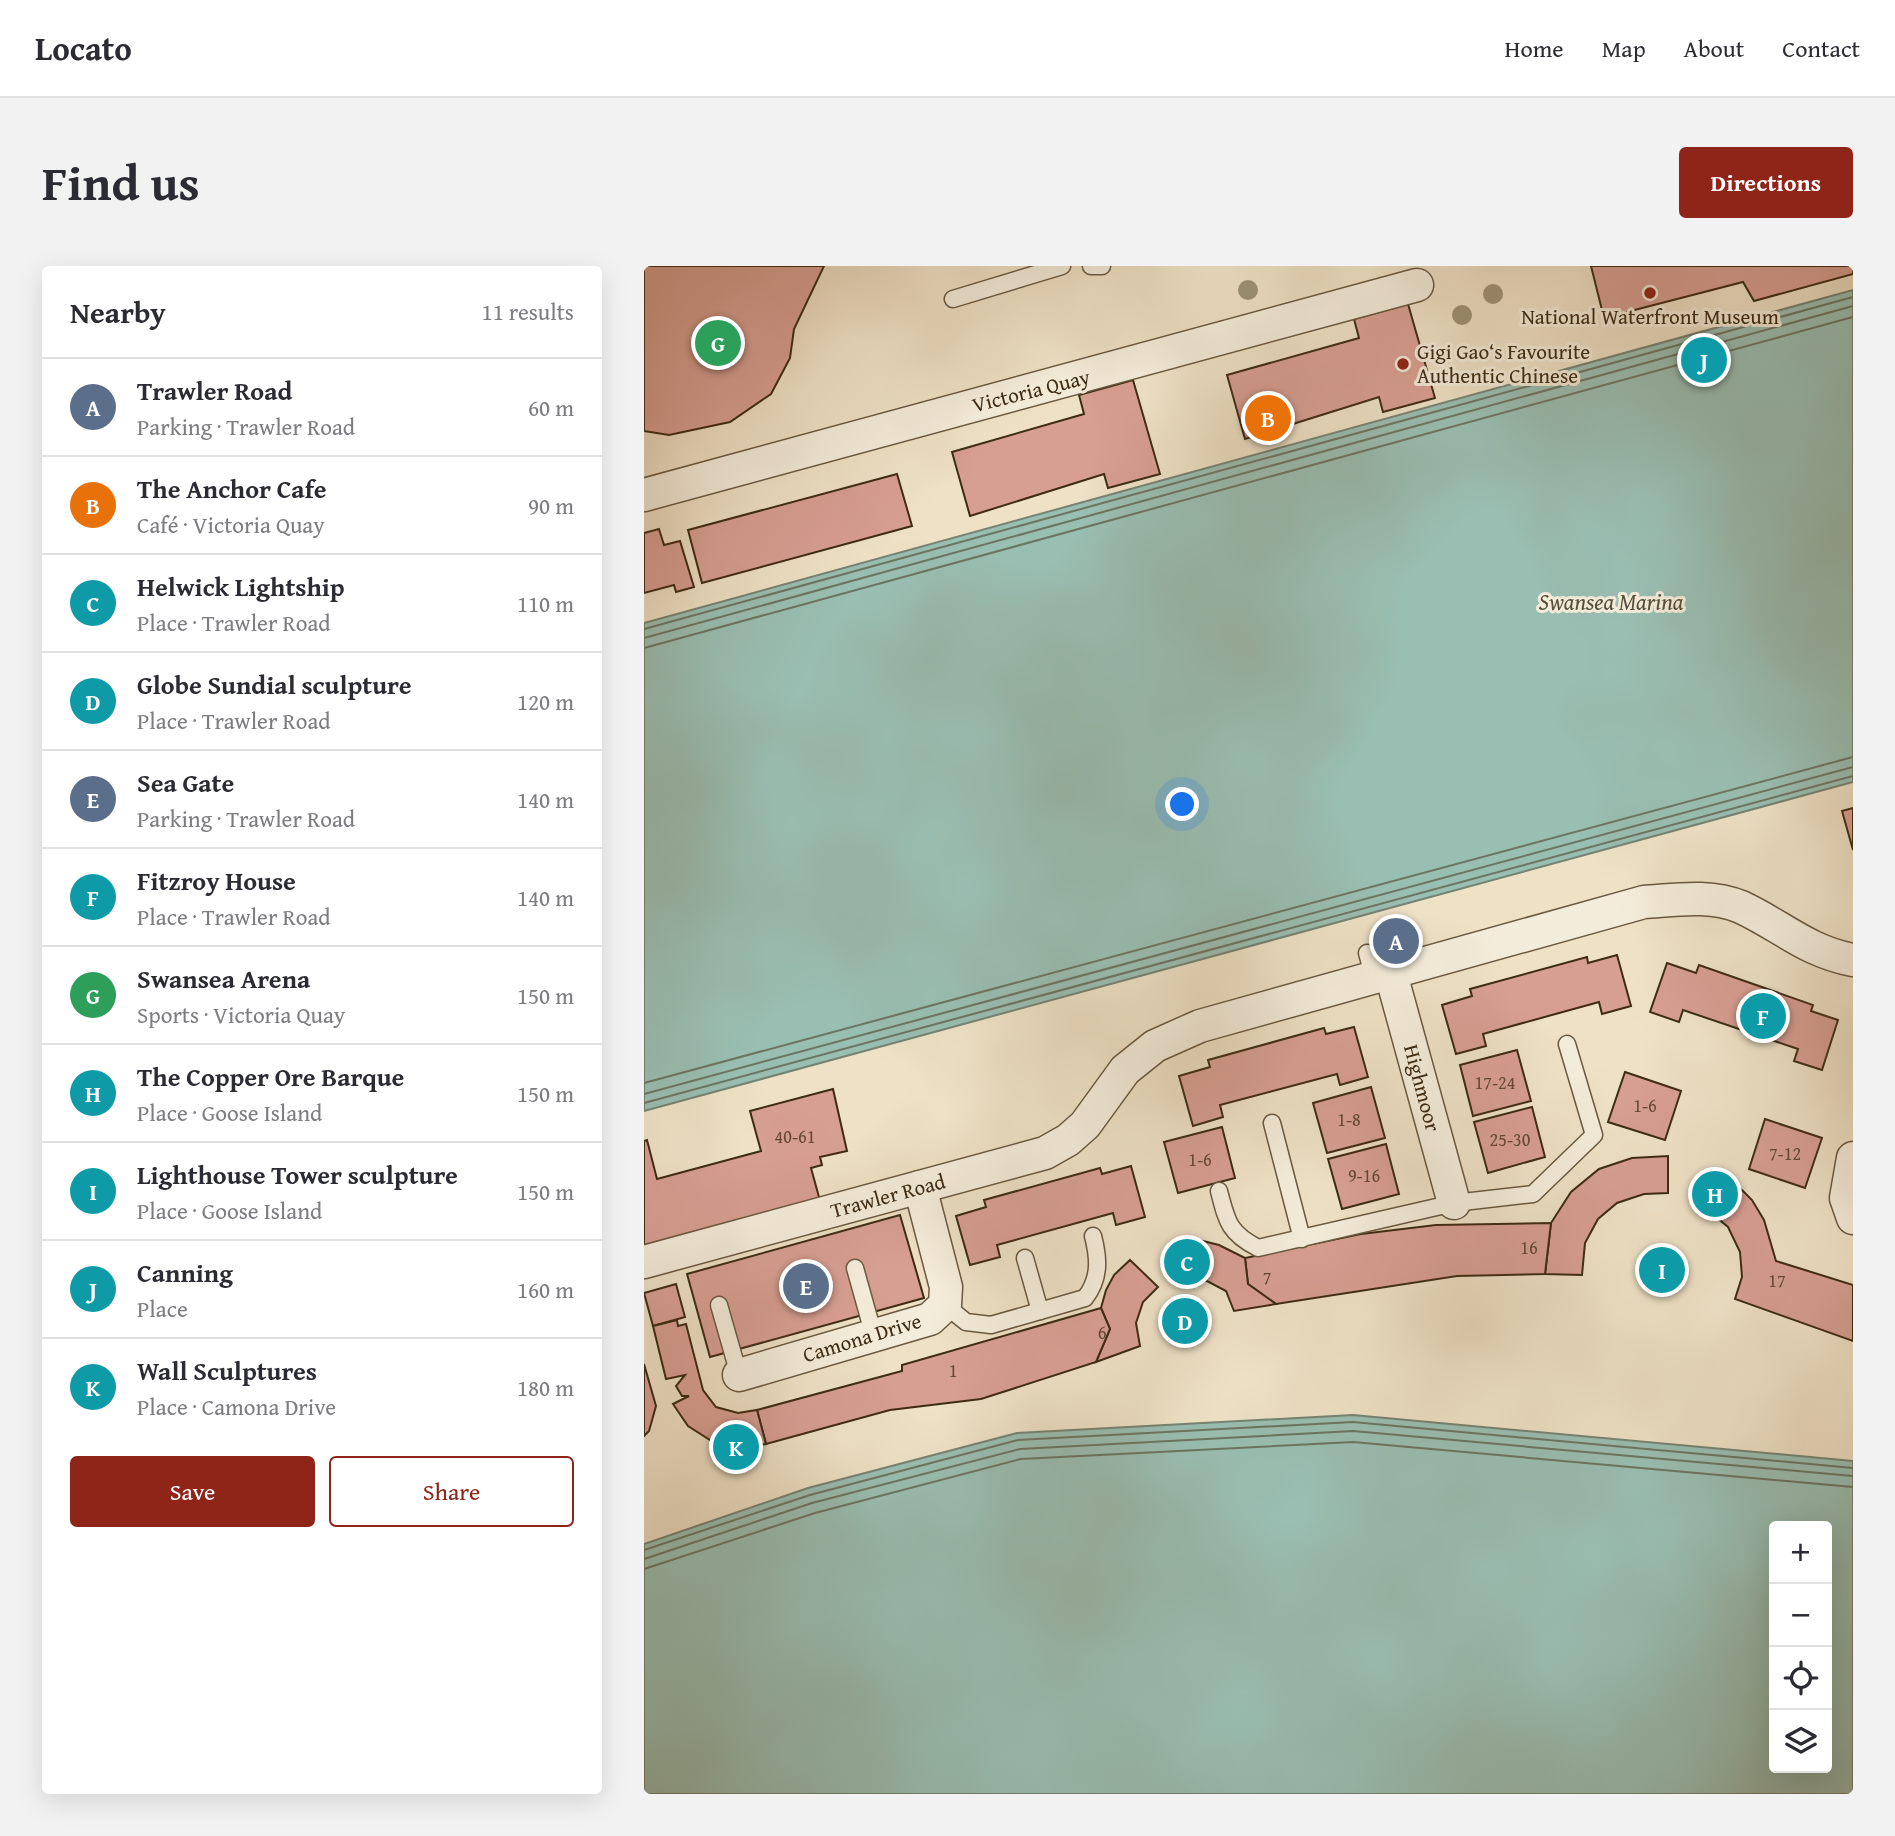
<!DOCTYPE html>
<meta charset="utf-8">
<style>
body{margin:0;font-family:"Gentium Book Plus",serif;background:#f2f2f3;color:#2b2b33}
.controls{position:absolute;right:21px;bottom:21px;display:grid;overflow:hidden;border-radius:7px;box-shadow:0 7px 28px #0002}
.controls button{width:63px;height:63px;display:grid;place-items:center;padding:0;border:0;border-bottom:2px solid #e1e1e2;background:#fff;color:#2b2b33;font:35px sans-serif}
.you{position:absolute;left:539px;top:539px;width:24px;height:24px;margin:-18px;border:5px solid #fff;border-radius:50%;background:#1a73e8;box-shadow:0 0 0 10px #1a73e833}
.badge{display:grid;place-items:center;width:46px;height:46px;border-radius:50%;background:#8f2418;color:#fff;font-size:23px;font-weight:700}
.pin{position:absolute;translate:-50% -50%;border:4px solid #fff;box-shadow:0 2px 7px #0006}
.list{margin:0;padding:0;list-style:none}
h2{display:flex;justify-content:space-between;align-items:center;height:91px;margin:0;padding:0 28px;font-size:30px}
h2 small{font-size:23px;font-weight:400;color:#7c7c81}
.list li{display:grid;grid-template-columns:46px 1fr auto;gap:21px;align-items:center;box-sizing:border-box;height:98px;padding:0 28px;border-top:2px solid #e1e1e2}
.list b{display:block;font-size:26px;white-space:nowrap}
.list p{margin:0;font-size:23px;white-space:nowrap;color:#7c7c81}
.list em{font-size:23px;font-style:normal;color:#7c7c81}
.actions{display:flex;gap:14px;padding:21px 28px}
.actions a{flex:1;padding:16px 0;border:2px solid #8f2418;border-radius:7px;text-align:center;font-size:24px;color:#8f2418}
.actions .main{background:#8f2418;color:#fff}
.icon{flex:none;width:38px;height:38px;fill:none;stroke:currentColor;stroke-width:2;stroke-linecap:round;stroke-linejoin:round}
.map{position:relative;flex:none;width:1209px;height:1528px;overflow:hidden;border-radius:7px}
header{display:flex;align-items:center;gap:42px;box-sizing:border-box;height:98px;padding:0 35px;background:#fff;border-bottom:2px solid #e1e1e2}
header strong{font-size:33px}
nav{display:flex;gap:38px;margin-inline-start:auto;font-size:24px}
.intro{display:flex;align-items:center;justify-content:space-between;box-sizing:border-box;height:168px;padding:0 42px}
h1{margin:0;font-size:49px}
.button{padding:18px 32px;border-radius:7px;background:#8f2418;color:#fff;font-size:24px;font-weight:700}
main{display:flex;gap:42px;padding:0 42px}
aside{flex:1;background:#fff;border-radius:7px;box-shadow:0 7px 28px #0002}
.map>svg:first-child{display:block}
</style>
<header>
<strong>Locato</strong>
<nav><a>Home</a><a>Map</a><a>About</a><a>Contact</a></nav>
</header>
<div class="intro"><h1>Find us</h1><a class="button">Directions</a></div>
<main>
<aside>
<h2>Nearby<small>11 results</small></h2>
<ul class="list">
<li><span class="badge" style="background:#5c6f8a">A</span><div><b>Trawler Road</b><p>Parking · Trawler Road</p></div><em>60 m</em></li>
<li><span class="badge" style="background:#e8710a">B</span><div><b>The Anchor Cafe</b><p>Café · Victoria Quay</p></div><em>90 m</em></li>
<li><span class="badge" style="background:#0f9aa8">C</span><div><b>Helwick Lightship</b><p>Place · Trawler Road</p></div><em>110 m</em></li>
<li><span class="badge" style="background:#0f9aa8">D</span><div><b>Globe Sundial sculpture</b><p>Place · Trawler Road</p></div><em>120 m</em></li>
<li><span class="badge" style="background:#5c6f8a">E</span><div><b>Sea Gate</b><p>Parking · Trawler Road</p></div><em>140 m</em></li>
<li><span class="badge" style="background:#0f9aa8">F</span><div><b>Fitzroy House</b><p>Place · Trawler Road</p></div><em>140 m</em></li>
<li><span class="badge" style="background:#2e9e5b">G</span><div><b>Swansea Arena</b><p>Sports · Victoria Quay</p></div><em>150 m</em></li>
<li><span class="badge" style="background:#0f9aa8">H</span><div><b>The Copper Ore Barque</b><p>Place · Goose Island</p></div><em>150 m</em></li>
<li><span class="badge" style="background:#0f9aa8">I</span><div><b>Lighthouse Tower sculpture</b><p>Place · Goose Island</p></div><em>150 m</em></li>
<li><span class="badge" style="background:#0f9aa8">J</span><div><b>Canning</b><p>Place</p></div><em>160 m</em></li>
<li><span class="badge" style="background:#0f9aa8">K</span><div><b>Wall Sculptures</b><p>Place · Camona Drive</p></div><em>180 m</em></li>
</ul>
<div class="actions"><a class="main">Save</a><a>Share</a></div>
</aside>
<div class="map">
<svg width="1209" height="1528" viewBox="0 0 1209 1528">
<rect width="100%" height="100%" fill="#eee1c6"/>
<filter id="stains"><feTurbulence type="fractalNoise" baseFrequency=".00286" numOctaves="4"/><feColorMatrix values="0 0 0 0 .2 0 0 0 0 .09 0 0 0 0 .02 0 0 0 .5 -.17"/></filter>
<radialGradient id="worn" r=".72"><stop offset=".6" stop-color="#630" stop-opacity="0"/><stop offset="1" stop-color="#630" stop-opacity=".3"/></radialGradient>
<g fill="#99beb2" stroke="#758372" stroke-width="2" fill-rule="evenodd">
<path d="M 1209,24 L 1209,516 L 0,845 L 0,357 Z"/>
<path d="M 709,1149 L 1209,1195 L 1209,1528 L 0,1528 L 0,1278 L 164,1222 L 373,1167 ZM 1183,1260 L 1183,1502 L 1130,1502 L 1130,1260 Z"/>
</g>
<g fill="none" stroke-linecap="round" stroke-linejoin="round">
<g stroke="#6c7462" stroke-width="2">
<path d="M 0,363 L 1209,31"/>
<path d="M 0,372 L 1209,40"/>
<path d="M 0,382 L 1209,51"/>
<path d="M 0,817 L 1209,491"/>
<path d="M 0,828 L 1209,501"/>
<path d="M 0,837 L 1209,510"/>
<path d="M 0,1284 L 166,1229 L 374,1174 L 709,1156 L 1209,1202"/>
<path d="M 0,1293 L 168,1237 L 376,1183 L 709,1165 L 1209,1210"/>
<path d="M 0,1303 L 171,1247 L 377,1193 L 709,1176 L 1209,1221"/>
</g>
</g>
<g fill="#d79e92" stroke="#3e2b13" stroke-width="2">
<path d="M 0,0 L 180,0 L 150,63 L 146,92 L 127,128 L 86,156 L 25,169 L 0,165 Z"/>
<path d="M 947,0 L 1209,0 L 1209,8 L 1110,35 L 1099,16 L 975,48 L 974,44 L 959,48 Z"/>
<path d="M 764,38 L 791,132 L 739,146 L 735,131 L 601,173 L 583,109 L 715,72 L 710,53 Z"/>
<path d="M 489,114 L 516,208 L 464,222 L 460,208 L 326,250 L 308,186 L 440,148 L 435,129 Z"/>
<path d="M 253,208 L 268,260 L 58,317 L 44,264 Z"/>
<path d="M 15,263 L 20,279 L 36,275 L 50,321 L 32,326 L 30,319 L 0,327 L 0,267 Z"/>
<path d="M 1209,542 L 1209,584 L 1198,545 Z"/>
<path d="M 973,689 L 987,740 L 958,748 L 955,736 L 839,768 L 842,780 L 812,788 L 798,739 L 828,730 L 826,723 L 943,691 L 944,697 Z"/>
<path d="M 1023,697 L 1052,707 L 1055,699 L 1169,739 L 1167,745 L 1194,754 L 1178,804 L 1150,795 L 1154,783 L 1039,744 L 1035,756 L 1006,746 Z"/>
<path d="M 710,761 L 724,811 L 696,819 L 693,808 L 576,839 L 579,851 L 549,860 L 535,810 L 566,801 L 564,794 L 680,762 L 682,768 Z"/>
<path d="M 873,784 L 887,835 L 829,850 L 816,799 Z"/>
<path d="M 981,806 L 1037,825 L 1021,874 L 964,856 Z"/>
<path d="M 727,821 L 741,872 L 683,887 L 669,837 Z"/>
<path d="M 189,823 L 203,885 L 176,891 L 178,899 L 167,902 L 178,942 L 0,990 L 0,875 L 3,874 L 13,913 L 117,885 L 106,845 Z"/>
<path d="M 888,841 L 901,891 L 844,907 L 830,856 Z"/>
<path d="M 1121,853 L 1178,872 L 1161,922 L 1105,903 Z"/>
<path d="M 578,861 L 591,912 L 534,927 L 520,876 Z"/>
<path d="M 742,878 L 755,928 L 698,943 L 684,893 Z"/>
<path d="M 1024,890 L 1024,927 L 1000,928 L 973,937 L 954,953 L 941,977 L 938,1009 L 901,1008 L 907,957 L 927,926 L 955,903 L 988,892 Z"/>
<path d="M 487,900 L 501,951 L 472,959 L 469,947 L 353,979 L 356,991 L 326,999 L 312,950 L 342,941 L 340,934 L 456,902 L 458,908 Z"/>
<path d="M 1084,910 L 1108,934 L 1120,954 L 1132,995 L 1209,1019 L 1209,1075 L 1091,1033 L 1098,1011 L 1096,986 L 1084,961 L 1060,941 Z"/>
<path d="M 256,949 L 280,1032 L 66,1091 L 43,1008 Z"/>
<path d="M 907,957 L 901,1008 L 813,1010 L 632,1038 L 604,1018 L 601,992 L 717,968 L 792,959 Z"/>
<path d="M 547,972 L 575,979 L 601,992 L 604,1018 L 632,1038 L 590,1045 L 582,1025 L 563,1015 L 541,1012 Z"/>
<path d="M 486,994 L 514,1021 L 499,1036 L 492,1057 L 496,1080 L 452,1096 L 466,1063 L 457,1042 L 462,1024 L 470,1009 Z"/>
<path d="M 32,1018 L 41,1051 L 9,1060 L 0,1027 Z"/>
<path d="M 457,1042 L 466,1063 L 452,1096 L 337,1133 L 246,1144 L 122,1178 L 113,1144 L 258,1105 L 258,1099 Z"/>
<path d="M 33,1054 L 34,1060 L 42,1058 L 59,1124 L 72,1141 L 94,1147 L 113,1144 L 122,1178 L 92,1181 L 66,1174 L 44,1160 L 29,1138 L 45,1130 L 38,1130 L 32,1120 L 41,1109 L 22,1113 L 9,1060 Z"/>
<path d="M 0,1098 L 12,1140 L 5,1165 L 0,1170 Z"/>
</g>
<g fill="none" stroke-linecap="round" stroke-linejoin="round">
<g stroke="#6a5840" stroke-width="19">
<g id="lane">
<path d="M 447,0 L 458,0"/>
<path d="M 309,33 L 418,0"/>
<path d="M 723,687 L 730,712"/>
<path d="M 628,857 L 658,973"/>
<path d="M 575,925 C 583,956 585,967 614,982 L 810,937 L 889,928 L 950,869 L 923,778"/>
<path d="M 381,992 L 396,1045"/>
<path d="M 211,1002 L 230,1070"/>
<path d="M 75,1039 L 95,1109"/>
<path d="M 301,1039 L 322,1056 L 347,1059 L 441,1032 C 456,1013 455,993 449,970"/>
</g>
</g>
<g stroke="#6a5840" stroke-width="35">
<g id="street">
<path d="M 0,229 L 773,19"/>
<path d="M 747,708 L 810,937"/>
<path d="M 1209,892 L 1202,932 L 1209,952"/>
<path d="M 0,996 L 401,887 L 424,874 L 441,859 L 481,804 L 511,780 L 556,760 L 1000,636 C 1032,634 1066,628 1097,641 C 1138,660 1162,685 1209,694"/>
<path d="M 95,1109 L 286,1053 L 301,1039 L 302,1021 L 276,921"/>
</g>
</g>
<use href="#lane" stroke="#f4ecda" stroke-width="16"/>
<use href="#street" stroke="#f4ecda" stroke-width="32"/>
</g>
<g fill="#9d9276">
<circle cx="604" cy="24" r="10"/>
<circle cx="849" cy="28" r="10"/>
<circle cx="818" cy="49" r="10"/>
</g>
<g fill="#8f2418" stroke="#f4ecda" stroke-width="2.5">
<circle cx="1006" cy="27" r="7"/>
<circle cx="759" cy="98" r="7"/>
</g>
<g text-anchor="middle" stroke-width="6" stroke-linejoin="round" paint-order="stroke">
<g font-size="18" fill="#644833">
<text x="851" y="823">17-24</text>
<text x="1001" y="846">1-6</text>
<text x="705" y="860">1-8</text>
<text x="151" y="877">40-61</text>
<text x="866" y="880">25-30</text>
<text x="1141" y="894">7-12</text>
<text x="556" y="900">1-6</text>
<text x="720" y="916">9-16</text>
<text x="885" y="988">16</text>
<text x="623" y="1018">7</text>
<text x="1133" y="1021">17</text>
<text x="458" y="1073">6</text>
<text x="309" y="1111">1</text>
</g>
<g font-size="21" fill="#3e2b13" stroke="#f4ecda">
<text x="1006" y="58">National Waterfront Museum</text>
<text x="773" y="93" text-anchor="start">Gigi Gao‘s Favourite<tspan x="773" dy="24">Authentic Chinese</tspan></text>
</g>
<g font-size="21" fill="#3e2b13" stroke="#f4ecda">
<text transform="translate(387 125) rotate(-14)" y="7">Victoria Quay</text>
<text transform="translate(778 822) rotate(75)" y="7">Highmoor</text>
<text transform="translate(244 930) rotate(-15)" y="7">Trawler Road</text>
<text transform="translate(218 1072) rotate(-17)" y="7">Camona Drive</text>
</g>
<g font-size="23" font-style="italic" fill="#55503b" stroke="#f4ecda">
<text x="967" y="344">Swansea Marina</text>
</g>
</g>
<rect width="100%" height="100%" filter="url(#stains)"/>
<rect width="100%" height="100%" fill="url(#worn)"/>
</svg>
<div class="controls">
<button>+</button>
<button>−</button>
<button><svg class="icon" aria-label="locate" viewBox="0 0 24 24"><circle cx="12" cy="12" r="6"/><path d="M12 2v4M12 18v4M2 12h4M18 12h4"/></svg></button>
<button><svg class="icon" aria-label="layers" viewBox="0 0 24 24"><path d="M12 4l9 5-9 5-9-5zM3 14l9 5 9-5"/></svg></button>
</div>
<div class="you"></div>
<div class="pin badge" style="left:752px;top:675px;background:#5c6f8a">A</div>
<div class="pin badge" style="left:624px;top:152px;background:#e8710a">B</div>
<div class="pin badge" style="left:543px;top:996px;background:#0f9aa8">C</div>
<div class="pin badge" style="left:541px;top:1055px;background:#0f9aa8">D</div>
<div class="pin badge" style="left:162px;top:1020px;background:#5c6f8a">E</div>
<div class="pin badge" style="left:1119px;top:750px;background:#0f9aa8">F</div>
<div class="pin badge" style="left:74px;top:77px;background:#2e9e5b">G</div>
<div class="pin badge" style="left:1071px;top:928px;background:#0f9aa8">H</div>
<div class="pin badge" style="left:1018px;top:1004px;background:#0f9aa8">I</div>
<div class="pin badge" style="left:1060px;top:94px;background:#0f9aa8">J</div>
<div class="pin badge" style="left:92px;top:1181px;background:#0f9aa8">K</div>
</div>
</main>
